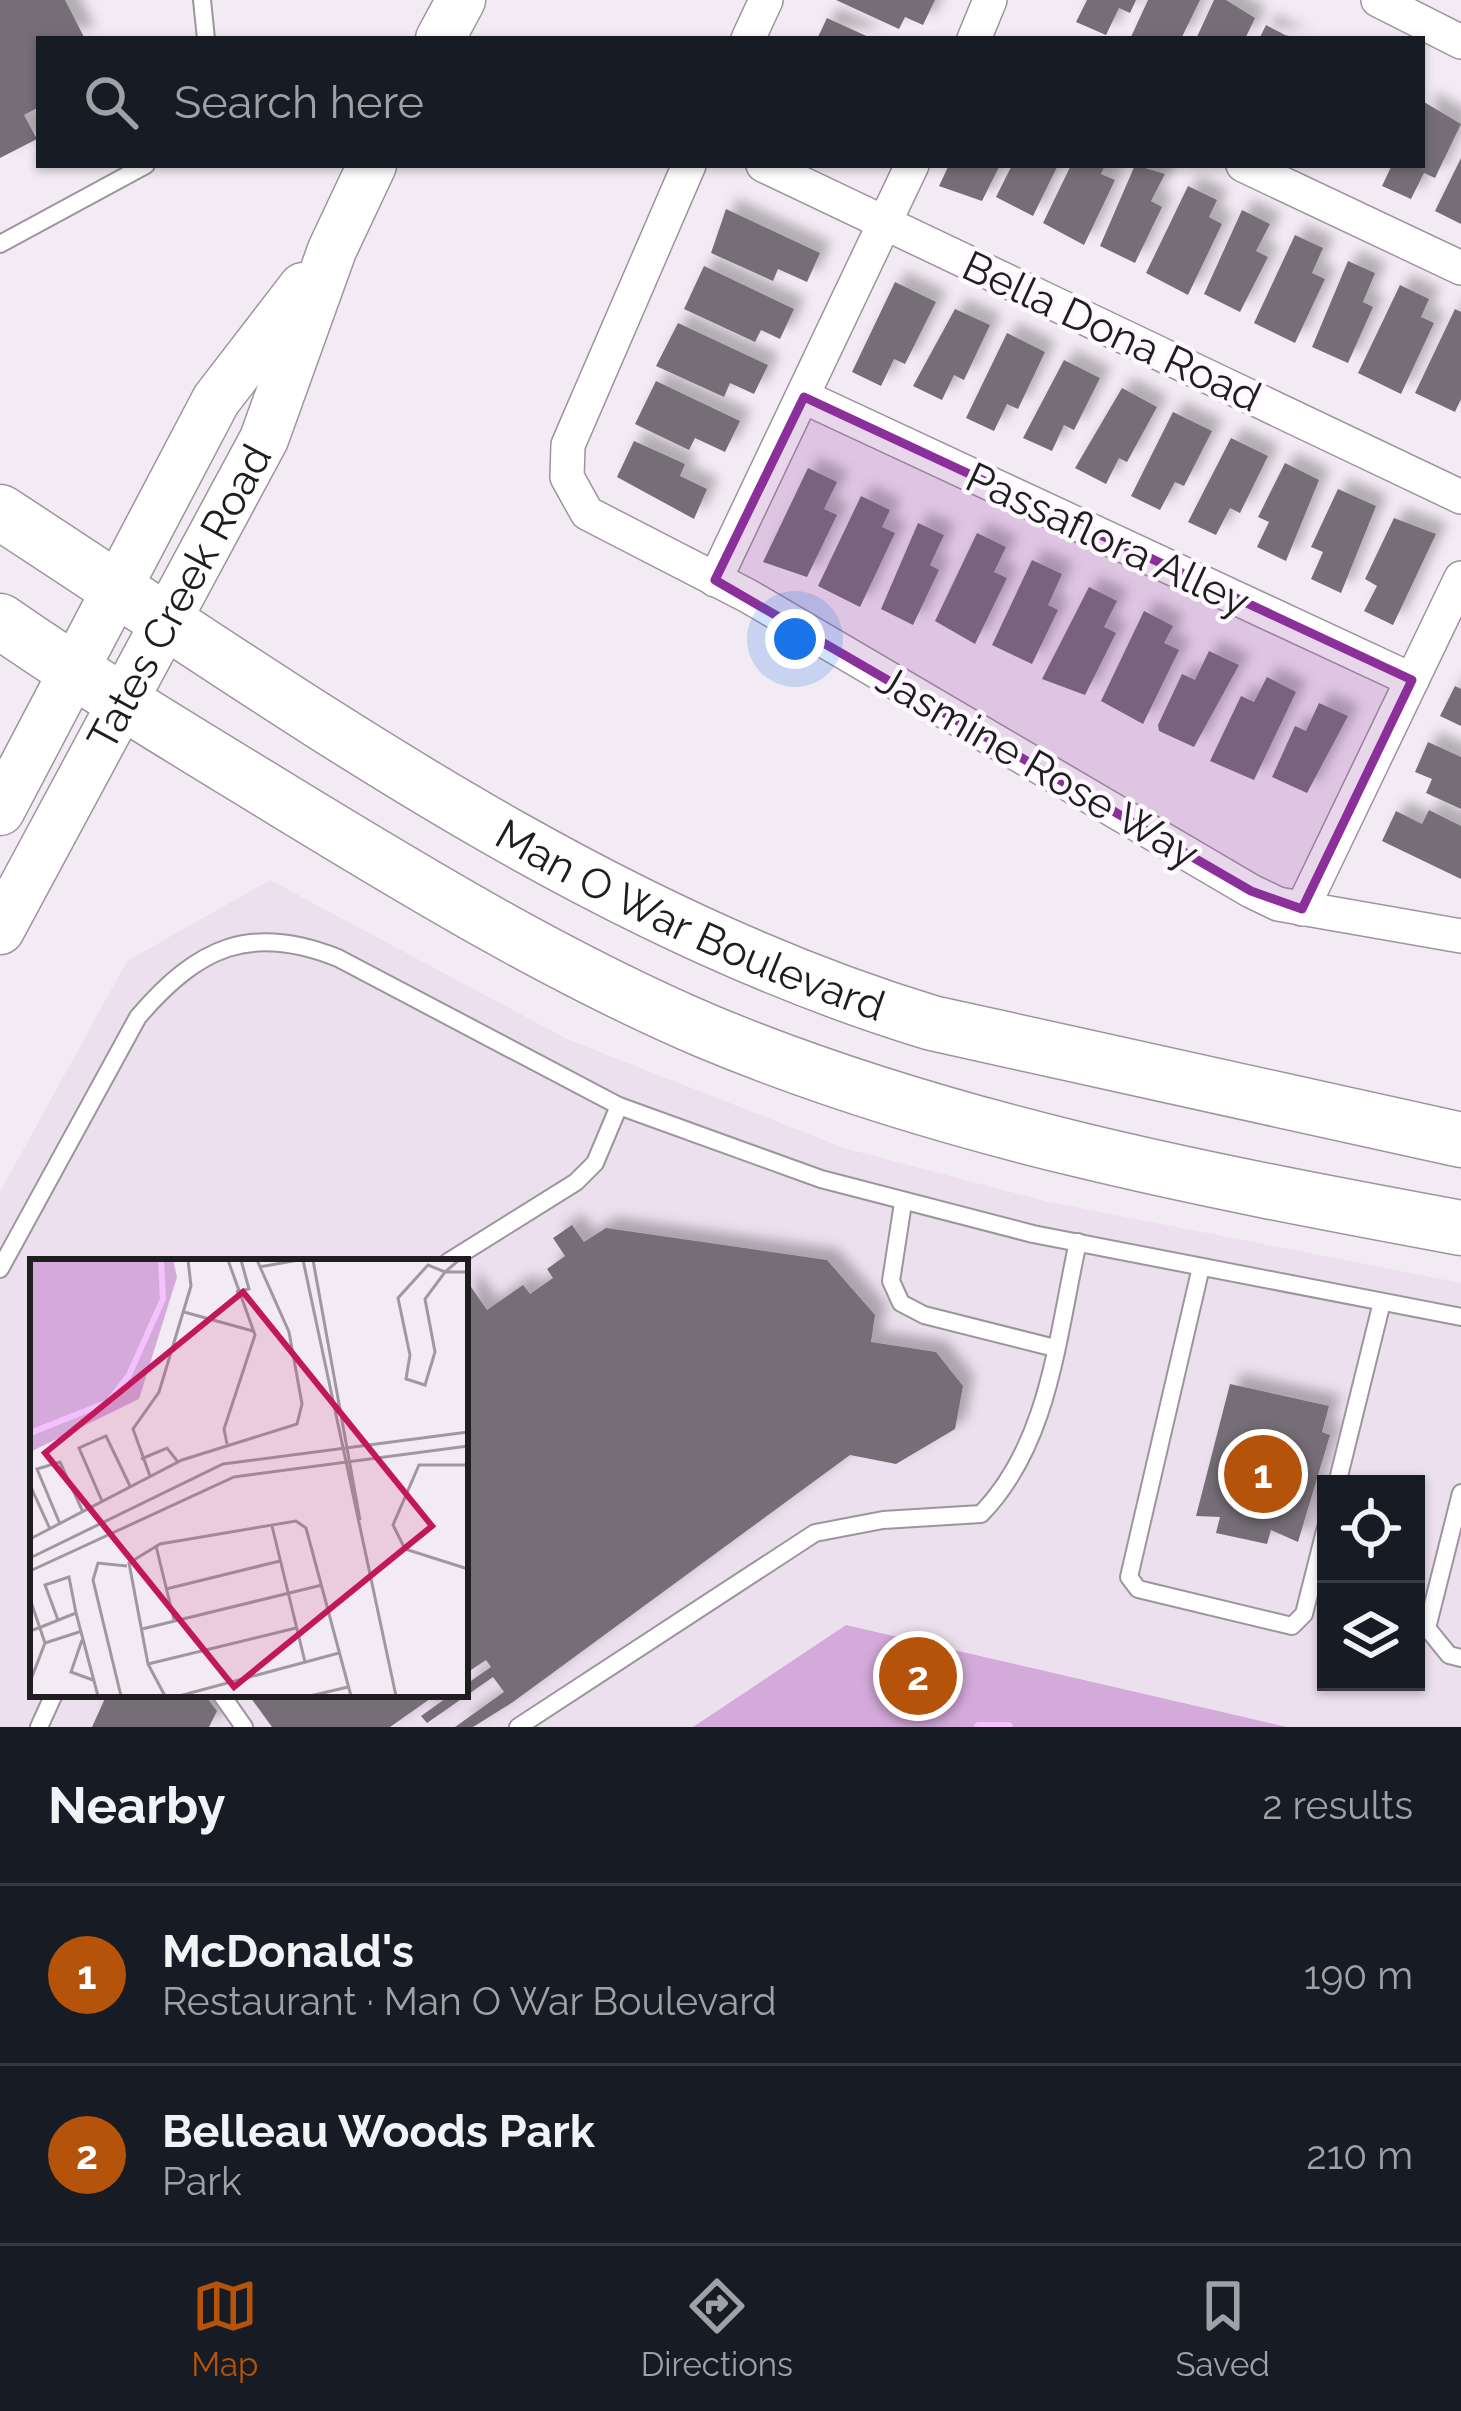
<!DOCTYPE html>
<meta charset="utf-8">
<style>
body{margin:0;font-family:Raleway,sans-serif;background:#242831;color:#f1f3f6}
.controls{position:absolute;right:36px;bottom:36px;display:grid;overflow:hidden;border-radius:0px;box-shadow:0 3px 9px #0004}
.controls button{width:108px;height:108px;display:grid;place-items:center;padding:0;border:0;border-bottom:3px solid #363941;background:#171b24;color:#f1f3f6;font:60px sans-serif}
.you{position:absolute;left:795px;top:639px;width:42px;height:42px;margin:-30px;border:9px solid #fff;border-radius:50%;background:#1a73e8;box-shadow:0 0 0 18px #1a73e833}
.badge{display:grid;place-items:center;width:78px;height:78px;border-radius:50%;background:#b45309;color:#fff;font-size:39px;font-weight:700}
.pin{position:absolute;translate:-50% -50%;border:6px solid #fff;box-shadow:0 3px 12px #0006}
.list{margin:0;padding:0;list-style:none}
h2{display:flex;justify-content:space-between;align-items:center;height:156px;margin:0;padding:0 48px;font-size:51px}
h2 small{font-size:39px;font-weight:400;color:#9ea1a6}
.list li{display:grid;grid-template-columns:78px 1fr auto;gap:36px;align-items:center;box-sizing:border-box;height:180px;padding:0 48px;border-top:3px solid #363941}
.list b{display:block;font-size:45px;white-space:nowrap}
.list p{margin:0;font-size:39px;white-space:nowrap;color:#9ea1a6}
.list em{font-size:39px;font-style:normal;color:#9ea1a6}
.icon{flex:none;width:66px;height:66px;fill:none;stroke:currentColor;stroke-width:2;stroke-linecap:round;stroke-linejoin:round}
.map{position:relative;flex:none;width:1461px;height:1727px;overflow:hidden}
.search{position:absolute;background:#171b24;box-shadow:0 3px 9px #0004;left:36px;right:36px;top:36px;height:132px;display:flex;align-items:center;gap:30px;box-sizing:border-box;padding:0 42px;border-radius:0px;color:#9ea1a6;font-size:45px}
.sheet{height:516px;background:#171b24}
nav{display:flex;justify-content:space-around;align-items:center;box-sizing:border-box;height:168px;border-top:3px solid #363941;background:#171b24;font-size:33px;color:#9ea1a6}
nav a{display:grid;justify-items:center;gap:6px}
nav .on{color:#b45309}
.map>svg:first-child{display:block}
</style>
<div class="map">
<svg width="1461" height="1727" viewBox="0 0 1461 1727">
<defs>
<filter id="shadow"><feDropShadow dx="11" dy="-11" stdDeviation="6" flood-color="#0004"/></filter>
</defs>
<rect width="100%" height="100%" fill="#f3ebf4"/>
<path fill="#ecdfee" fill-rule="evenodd" d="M 270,880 L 567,1039 L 844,1148 L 1045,1201 L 1461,1283 L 1461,1727 L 1287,1727 L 846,1625 L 693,1727 L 0,1727 L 0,1192 L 127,961 ZM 33,1262 L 465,1262 L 465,1694 L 33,1694 ZM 1326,1484 L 1416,1484 L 1416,1682 L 1326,1682 Z"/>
<path fill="#d4aadb" d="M 846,1625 L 1287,1727 L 693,1727 Z"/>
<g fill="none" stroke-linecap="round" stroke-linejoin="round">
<path stroke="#f4c0fd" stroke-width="10" d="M 979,1727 L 1008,1727"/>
</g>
<g fill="#756e76" filter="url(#shadow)">
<path d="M 0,0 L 65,0 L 85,39 L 39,39 L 39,107 L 24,115 L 37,139 L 0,158 Z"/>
<path d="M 836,0 L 935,0 L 923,25 L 905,17 L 899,29 Z"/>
<path d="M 1087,0 L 1136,0 L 1130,13 L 1119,8 L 1106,35 L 1076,22 Z"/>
<path d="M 1148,0 L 1200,0 L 1181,39 L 1130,39 Z"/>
<path d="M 1214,0 L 1226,0 L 1255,18 L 1245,39 L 1196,39 Z"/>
<path d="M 827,18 L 873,39 L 817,39 Z"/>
<path d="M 1266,25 L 1285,35 L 1302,39 L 1259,39 Z"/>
<path d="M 1424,102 L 1461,124 L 1435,178 L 1424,173 L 1411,199 L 1382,186 L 1392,165 L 1422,165 Z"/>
<path d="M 1461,158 L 1461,224 L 1435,211 Z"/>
<path d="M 949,165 L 1000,165 L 982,201 L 939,186 Z"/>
<path d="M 1012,165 L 1058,165 L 1033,216 L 996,197 Z"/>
<path d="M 1071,165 L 1105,165 L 1101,174 L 1115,180 L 1084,245 L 1043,223 Z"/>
<path d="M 1135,165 L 1165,174 L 1151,201 L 1162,207 L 1135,263 L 1100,246 Z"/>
<path d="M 1188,186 L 1217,200 L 1209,217 L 1222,224 L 1188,295 L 1146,273 Z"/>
<path d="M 726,209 L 820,253 L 807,282 L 778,269 L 773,281 L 711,253 Z"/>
<path d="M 1242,210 L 1270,224 L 1256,251 L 1268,257 L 1240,312 L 1204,294 Z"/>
<path d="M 1295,235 L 1323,248 L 1312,273 L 1325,279 L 1295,343 L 1254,323 Z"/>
<path d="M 1348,261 L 1375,273 L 1363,302 L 1373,307 L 1348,363 L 1312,347 Z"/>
<path d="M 704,266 L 794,309 L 780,339 L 761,330 L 755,342 L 684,309 Z"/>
<path d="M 895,282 L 936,302 L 905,364 L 894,359 L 881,386 L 852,372 Z"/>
<path d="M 1400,285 L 1429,299 L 1421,317 L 1434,323 L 1401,394 L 1358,373 Z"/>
<path d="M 955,309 L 990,325 L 964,380 L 954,375 L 942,400 L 913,386 Z"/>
<path d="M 1455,309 L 1461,312 L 1461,399 L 1455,412 L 1415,393 Z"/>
<path d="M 678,323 L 768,365 L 754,394 L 730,383 L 724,397 L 656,366 Z"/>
<path d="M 1007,333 L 1045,352 L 1018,409 L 1007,404 L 994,431 L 966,418 Z"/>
<path d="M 1064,360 L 1100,378 L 1074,430 L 1064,425 L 1052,451 L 1023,438 Z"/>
<path d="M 656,381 L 740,421 L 725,452 L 695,438 L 689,450 L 635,424 Z"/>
<path d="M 1122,388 L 1157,407 L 1127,462 L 1119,458 L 1106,484 L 1075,468 Z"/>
<path d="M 1173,412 L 1212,431 L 1184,486 L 1175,482 L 1160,510 L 1131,496 Z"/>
<path d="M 1231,438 L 1268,456 L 1240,513 L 1230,508 L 1216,535 L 1188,522 Z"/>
<path d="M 634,441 L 685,464 L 680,476 L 707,489 L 694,519 L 617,477 Z"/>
<path d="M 1285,463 L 1319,480 L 1286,561 L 1257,547 L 1269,522 L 1258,517 Z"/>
<path d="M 808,468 L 837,482 L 824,509 L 837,515 L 807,577 L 763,562 Z"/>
<path d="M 1338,489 L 1376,506 L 1341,593 L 1311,579 L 1323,552 L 1311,547 Z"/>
<path d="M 861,496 L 890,510 L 882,527 L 895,533 L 860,607 L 818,586 Z"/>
<path d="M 1394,518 L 1436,534 L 1393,625 L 1364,611 L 1377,586 L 1365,579 Z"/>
<path d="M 918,523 L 944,535 L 930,565 L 939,570 L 913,625 L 881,609 Z"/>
<path d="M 977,533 L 1006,547 L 994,572 L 1007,578 L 975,644 L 935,621 Z"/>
<path d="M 1032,560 L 1062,574 L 1048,605 L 1058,610 L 1032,664 L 992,645 Z"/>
<path d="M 1089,587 L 1117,601 L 1104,627 L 1116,633 L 1085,695 L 1042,679 Z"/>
<path d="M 1144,611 L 1173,626 L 1164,643 L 1179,650 L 1143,724 L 1101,701 Z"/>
<path d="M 1209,651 L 1239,665 L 1194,747 L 1159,731 L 1158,725 L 1182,674 L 1195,680 Z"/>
<path d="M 1267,677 L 1296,692 L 1254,780 L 1210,761 L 1241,696 L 1254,702 Z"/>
<path d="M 1455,686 L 1461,689 L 1461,726 L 1440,716 Z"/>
<path d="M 1319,703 L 1348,716 L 1307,793 L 1272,777 L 1295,726 L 1306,731 Z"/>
<path d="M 1428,742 L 1461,757 L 1461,809 L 1426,793 L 1432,779 L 1415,772 Z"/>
<path d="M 1429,810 L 1461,826 L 1461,879 L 1382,841 L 1396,811 L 1422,824 Z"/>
<path d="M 572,1225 L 584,1242 L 606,1228 L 827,1260 L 875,1315 L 871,1342 L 936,1352 L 963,1386 L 955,1429 L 896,1464 L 850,1455 L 513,1702 L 473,1727 L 455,1727 L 504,1692 L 493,1677 L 427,1723 L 421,1716 L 452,1694 L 465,1694 L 465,1685 L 491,1667 L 486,1660 L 465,1674 L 465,1287 L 469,1284 L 487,1310 L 523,1285 L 530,1294 L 553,1278 L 547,1269 L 565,1256 L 553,1238 Z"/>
<path d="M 1230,1384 L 1329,1406 L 1322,1432 L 1330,1435 L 1298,1542 L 1271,1530 L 1267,1544 L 1216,1533 L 1220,1517 L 1196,1516 Z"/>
<path d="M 107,1694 L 204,1694 L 217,1711 L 209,1727 L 92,1727 Z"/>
<path d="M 248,1694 L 437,1694 L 390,1727 L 272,1727 Z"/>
</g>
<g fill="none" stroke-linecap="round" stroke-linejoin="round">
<g stroke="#9d959e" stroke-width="20">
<g id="service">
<path d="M 202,0 L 206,39"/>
<path d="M 0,244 L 146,165"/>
<path d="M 903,1203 L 891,1281 L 901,1303 L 924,1315 L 1055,1348"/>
<path d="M 448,1262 L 576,1182 L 595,1163 L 619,1106"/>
<path d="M 1201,1267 L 1129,1577 L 1138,1589 L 1292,1626 L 1304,1614 L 1326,1527"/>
<path d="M 0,1269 L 138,1017 C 198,947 250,923 338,958 L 619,1106 L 821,1179 L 1033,1234 L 1461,1317"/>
<path d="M 1337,1484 L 1382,1302"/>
<path d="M 1461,1493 L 1427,1628 L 1449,1655 L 1461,1658"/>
<path d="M 221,1694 L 244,1727"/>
<path d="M 39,1727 L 54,1694"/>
<path d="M 518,1727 L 815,1533 L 883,1520 L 981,1514 C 1050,1443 1057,1336 1078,1242"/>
</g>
</g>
<g stroke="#9d959e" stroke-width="36">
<g id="minor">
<path d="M 1378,0 L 1461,42"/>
<path d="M 748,39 L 766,0"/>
<path d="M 974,39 L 990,0"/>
<path d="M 689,165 L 568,445 L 567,477 L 587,513 L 748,596 L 1251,891 L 1278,904 L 1461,936"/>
<path d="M 763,165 L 1461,497"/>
<path d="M 1243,165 L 1461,268"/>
<path d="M 804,397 L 1412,680"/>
<path d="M 715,580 L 912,165"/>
<path d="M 1302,909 L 1461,578"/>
</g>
</g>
<g stroke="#9d959e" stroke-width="51">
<g id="secondary">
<path d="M 440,39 L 461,0"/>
<path d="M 0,811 L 216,400 L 303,287"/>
<path id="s1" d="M 0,930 L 264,439 L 332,250 L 372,165"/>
</g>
</g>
<g stroke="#9d959e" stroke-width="57">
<g id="primary">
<path id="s2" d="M 0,512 C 297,705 589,919 932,1023 L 1461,1140"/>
<path d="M 0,621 C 92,685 188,742 284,801 C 420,884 559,968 706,1031 C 945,1131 1207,1181 1461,1228"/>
</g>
</g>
<use href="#service" stroke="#fff" stroke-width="16"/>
<use href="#minor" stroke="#fff" stroke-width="33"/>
<use href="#secondary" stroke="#fff" stroke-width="48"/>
<use href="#primary" stroke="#fff" stroke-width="54"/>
</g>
<path fill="#8b309b" fill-opacity="0.2" stroke="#8b309b" stroke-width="9" stroke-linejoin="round" d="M 804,397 L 1412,680 L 1302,909 L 1251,891 L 715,580 Z"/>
<g text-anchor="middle" stroke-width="9" stroke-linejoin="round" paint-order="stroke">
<g font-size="42" fill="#201d20" stroke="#fef9ff">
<text transform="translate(1112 331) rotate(25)" y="15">Bella Dona Road</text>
<text transform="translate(1108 539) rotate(25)" y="15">Passaflora Alley</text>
<text dy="15" stroke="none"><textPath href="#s1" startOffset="378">Tates Creek Road</textPath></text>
<text transform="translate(1038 766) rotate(30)" y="15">Jasmine Rose Way</text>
<text dy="15" stroke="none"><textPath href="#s2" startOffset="804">Man O War Boulevard</textPath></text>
</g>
</g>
<g transform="translate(30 1259)">
<rect width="438" height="438" fill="#f3ebf4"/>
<path d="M 0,1 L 143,1 L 147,18 L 109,140 L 0,193 Z" fill="#d4aadb"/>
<path fill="none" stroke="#f4c0fd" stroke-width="6" d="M 0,174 L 78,143 L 99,116 L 133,40 L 131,1"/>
<path fill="none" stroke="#9f999f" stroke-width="3" d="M 273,1 L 366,437M 283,1 L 330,261M 429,1 L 415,13 L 395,40 L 405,93 L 395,126 L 376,120 L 380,96 L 368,39 L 398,6 L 415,13 L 438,13M 229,8 L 269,1M 206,33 L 219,30 L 211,1M 154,53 L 223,72M 197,185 L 194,170 L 225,76 L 198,1M 111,200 L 137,189 L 148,203M 438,206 L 389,206 L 363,266 L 375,290 L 438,310M 120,217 L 103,170 L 129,133 L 161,27 L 158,1M 0,226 L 20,270M 72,242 L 49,189 L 76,177 L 100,227M 30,265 L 7,210 L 30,203 L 53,253M 242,267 L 275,403M 0,280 L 152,201 L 267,165 L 272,145 L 259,73 L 227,1M 126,287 L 144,361M 0,299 L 193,205 L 438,173M 0,312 L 204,218 L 438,187M 136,330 L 250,302M 0,340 L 15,384M 46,354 L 68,437M 112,370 L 292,326M 0,372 L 11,368 L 46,354 L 39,318 L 15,326 L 28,361M 52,381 L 41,413 L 63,421M 118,405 L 266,369M 0,423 L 15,384 L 52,372M 91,437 L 63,321 L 68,304 L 97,307M 135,437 L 118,405 L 99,304 L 130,285 L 266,262 L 276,269 L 321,437M 149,437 L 309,394M 280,437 L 318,428"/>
<path fill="#c2185b" fill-opacity="0.15" stroke="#c2185b" stroke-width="6" d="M 213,33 L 402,267 L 204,428 L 15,194 Z"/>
<rect width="438" height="438" fill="none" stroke="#201d20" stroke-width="6"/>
</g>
</svg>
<div class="controls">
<button><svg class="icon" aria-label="locate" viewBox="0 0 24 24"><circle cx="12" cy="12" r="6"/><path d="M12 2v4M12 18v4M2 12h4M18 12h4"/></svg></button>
<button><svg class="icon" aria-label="layers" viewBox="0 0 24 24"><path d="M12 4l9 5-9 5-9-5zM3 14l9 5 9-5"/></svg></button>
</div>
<div class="you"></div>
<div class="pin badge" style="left:1263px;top:1474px">1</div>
<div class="pin badge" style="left:918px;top:1676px">2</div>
<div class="search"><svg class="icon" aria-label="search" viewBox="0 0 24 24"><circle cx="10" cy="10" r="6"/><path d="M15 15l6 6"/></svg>Search here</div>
</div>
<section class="sheet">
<h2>Nearby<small>2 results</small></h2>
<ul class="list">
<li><span class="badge">1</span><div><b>McDonald's</b><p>Restaurant · Man O War Boulevard</p></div><em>190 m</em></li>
<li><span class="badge">2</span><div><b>Belleau Woods Park</b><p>Park</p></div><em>210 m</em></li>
</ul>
</section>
<nav>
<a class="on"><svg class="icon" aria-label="map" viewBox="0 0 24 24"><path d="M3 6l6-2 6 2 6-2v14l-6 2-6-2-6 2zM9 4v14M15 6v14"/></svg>Map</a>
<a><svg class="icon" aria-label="directions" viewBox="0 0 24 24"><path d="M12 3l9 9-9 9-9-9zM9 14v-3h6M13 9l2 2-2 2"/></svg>Directions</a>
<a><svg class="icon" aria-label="saved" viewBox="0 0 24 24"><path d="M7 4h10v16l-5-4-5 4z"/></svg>Saved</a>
</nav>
